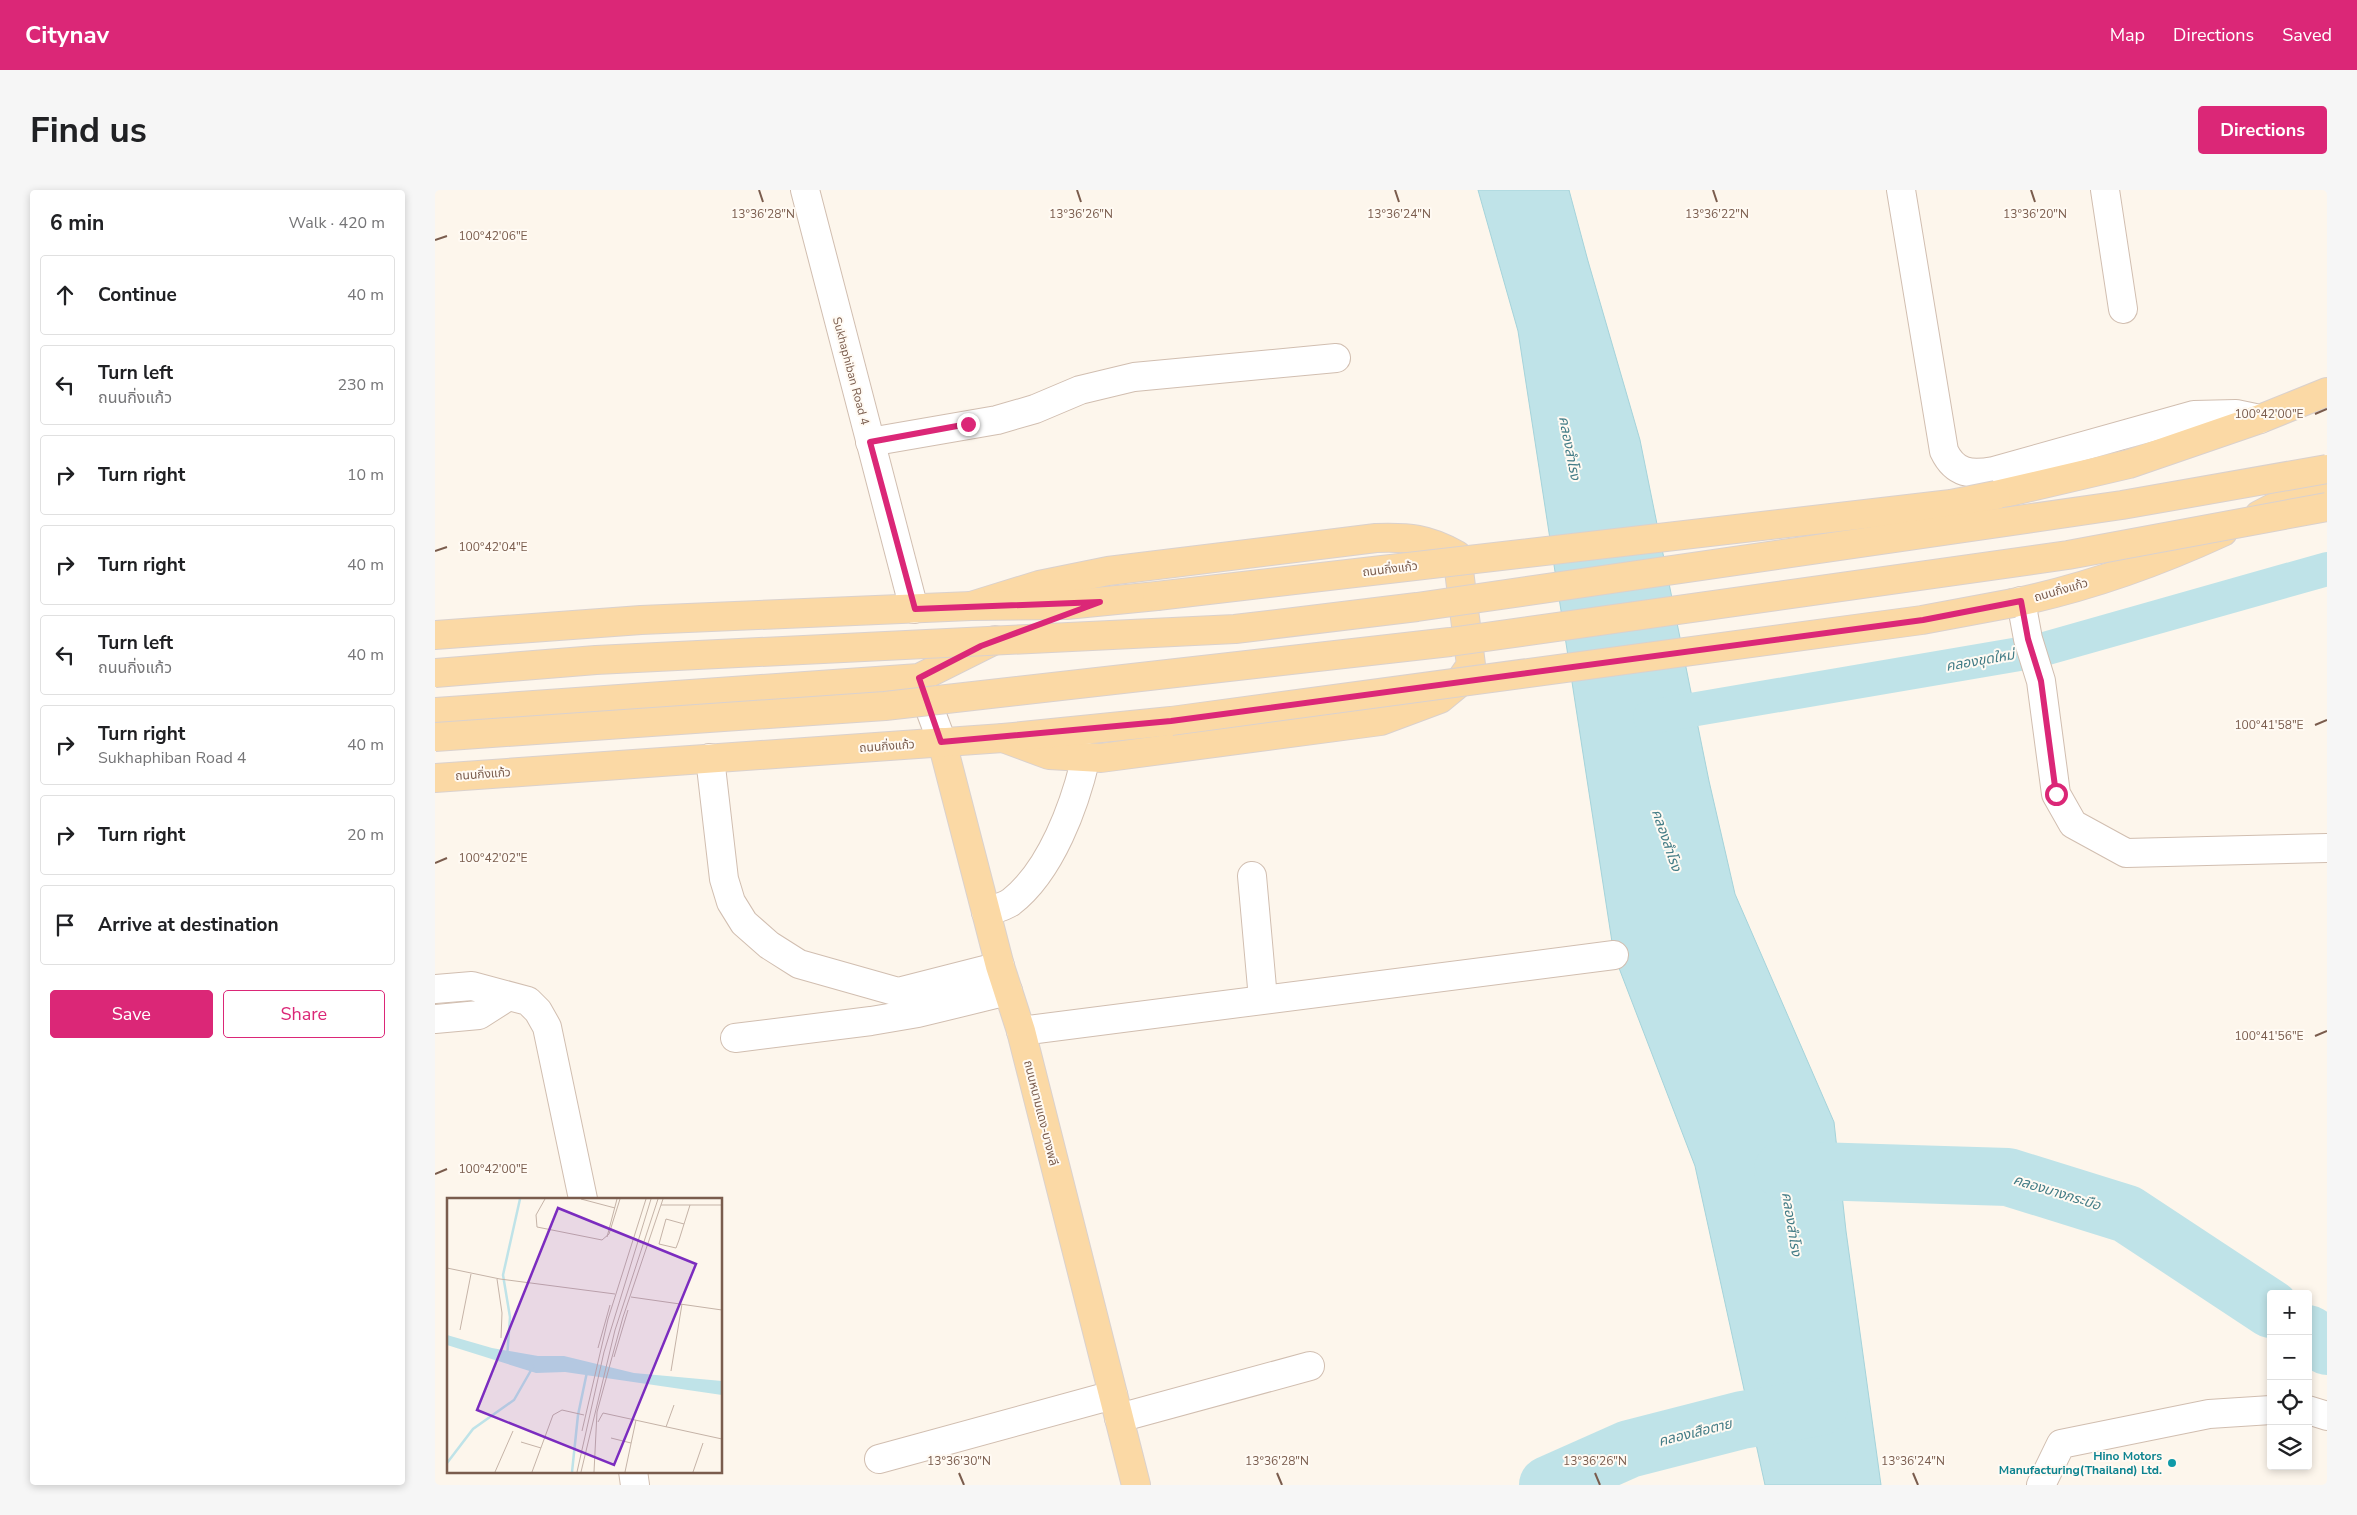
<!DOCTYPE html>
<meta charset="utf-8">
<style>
body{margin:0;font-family:"Nunito Sans","Noto Sans Thai",sans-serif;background:#f6f6f6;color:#202124}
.controls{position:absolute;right:15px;bottom:15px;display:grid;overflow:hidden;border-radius:5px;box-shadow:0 2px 8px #0003}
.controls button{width:45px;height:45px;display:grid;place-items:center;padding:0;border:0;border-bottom:1px solid #e0e0e0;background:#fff;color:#202124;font:25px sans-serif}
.stop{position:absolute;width:15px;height:15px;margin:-11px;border:4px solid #db2777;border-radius:50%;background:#fff}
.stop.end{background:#db2777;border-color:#fff;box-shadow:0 1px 5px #0008}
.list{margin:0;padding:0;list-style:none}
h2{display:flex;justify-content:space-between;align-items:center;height:65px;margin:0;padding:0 20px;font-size:21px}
h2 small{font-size:16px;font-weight:400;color:#757577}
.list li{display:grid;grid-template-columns:32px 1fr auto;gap:15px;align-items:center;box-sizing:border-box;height:80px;margin:0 10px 10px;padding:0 10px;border:1px solid #e0e0e0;border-radius:5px}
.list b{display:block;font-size:19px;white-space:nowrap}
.list p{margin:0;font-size:16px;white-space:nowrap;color:#757577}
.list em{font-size:16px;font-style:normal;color:#757577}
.actions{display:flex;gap:10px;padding:15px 20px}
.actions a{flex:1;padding:11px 0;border:1px solid #db2777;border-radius:5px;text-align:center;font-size:18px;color:#db2777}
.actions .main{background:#db2777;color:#fff}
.icon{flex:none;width:28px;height:28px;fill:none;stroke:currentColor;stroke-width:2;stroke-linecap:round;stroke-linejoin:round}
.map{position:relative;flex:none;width:1892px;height:1295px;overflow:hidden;border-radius:5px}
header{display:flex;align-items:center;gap:30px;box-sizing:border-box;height:70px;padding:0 25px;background:#db2777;color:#fff}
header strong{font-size:24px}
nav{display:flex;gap:28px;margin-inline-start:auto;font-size:18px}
.intro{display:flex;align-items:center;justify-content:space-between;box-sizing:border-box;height:120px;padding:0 30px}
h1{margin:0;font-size:35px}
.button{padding:12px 22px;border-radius:5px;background:#db2777;color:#fff;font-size:18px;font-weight:700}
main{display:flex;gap:30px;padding:0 30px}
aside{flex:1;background:#fff;border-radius:5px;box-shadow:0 2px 8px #0003}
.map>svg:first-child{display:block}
</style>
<header>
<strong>Citynav</strong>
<nav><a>Map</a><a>Directions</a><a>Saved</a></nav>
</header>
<div class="intro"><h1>Find us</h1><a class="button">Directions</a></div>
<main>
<aside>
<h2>6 min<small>Walk · 420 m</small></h2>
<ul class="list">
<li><svg class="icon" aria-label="ahead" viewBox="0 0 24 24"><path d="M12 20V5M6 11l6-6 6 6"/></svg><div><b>Continue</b></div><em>40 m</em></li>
<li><svg class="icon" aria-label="left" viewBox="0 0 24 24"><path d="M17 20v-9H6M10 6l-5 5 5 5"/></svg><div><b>Turn left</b><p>ถนนกิ่งแก้ว</p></div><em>230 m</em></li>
<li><svg class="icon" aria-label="right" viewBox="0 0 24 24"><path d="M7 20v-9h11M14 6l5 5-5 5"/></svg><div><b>Turn right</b></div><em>10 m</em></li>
<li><svg class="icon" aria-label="right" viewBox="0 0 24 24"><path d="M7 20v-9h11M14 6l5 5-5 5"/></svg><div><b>Turn right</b></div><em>40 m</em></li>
<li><svg class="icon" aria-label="left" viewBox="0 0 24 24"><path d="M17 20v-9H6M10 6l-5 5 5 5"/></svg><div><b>Turn left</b><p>ถนนกิ่งแก้ว</p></div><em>40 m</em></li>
<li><svg class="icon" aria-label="right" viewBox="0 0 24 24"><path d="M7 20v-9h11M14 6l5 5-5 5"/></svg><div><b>Turn right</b><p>Sukhaphiban Road 4</p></div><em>40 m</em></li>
<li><svg class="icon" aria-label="right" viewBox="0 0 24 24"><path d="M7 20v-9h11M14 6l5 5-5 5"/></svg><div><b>Turn right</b></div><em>20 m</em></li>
<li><svg class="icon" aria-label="arrive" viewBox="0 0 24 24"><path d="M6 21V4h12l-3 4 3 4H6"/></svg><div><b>Arrive at destination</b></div></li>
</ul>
<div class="actions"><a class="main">Save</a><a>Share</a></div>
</aside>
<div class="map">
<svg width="1892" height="1295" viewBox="0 0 1892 1295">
<rect width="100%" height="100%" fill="#fdf6ec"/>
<path fill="#bfe3e8" stroke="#a5d3da" d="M 1043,0 L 1134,0 L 1153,71 L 1205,250 L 1274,591 L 1300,704 L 1399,932 L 1411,1041 L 1446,1295 L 1330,1295 L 1260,976 L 1179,765 L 1083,141 Z"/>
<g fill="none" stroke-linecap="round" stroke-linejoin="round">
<path stroke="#bfe3e8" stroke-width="34" d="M 1215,527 L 1602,461 L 1892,379"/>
<g stroke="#bfe3e8" stroke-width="58">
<path d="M 1348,980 L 1573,987 L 1692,1024 L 1836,1119"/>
<path d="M 1873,1144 L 1892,1156"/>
<path d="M 1113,1295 L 1194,1259 L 1307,1230 L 1384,1217"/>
</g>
<g stroke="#d1beb0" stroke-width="30">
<g id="minor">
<path d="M 370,0 L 479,419"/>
<path d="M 1466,0 L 1509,261 C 1520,284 1536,285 1559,281 L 1759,225 L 1801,224 L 1825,229"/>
<path d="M 1670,0 L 1688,119"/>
<path d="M 435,252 L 562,230 L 600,219 L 645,200 L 699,187 L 901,168"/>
<path d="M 1586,411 L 1593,449 L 1606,491 L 1621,604 L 1638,634 L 1691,663 L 1892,658"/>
<path d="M 484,490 L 507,552"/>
<path d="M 275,568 L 289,689 L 296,712 L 309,733 L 334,755 L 364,774 L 463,802 L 565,776"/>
<path d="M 817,686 L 828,809"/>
<path d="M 551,722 C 559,719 569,717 576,712 C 616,681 640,615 651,567"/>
<path d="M 0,799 L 37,796 L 93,811 L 103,821 L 112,837 L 148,1009"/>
<path d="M 0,829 L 44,825 L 72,807"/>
<path d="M 586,841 L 1179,765"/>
<path d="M 300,848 L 436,831 L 483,823 L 573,801"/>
<path d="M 1873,1220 L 1892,1226"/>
<path d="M 684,1228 L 875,1176"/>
<path d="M 444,1269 L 678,1205"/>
<path d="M 198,1281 L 200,1295"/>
<path d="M 1606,1295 L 1626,1254 L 1774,1224 L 1836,1220"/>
</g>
</g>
<g stroke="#dad1cd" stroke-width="30">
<g id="major">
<path d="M 1561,305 L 1694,274 L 1825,229 L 1892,202"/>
<path d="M 1824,325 L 1892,290"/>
<path d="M 1578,413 C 1650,398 1721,373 1788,342"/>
<path d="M 536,416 L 604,395 L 673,381 L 941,348 C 974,347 992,348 1022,365 L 1036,475 L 1022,495 L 1005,509 L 946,531 L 666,568 L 614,565 L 568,548"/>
<path d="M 0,445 L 206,430 L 536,416 L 631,415 L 722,406"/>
<path d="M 0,522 L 484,488 L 560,450"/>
<path d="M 507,552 L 565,776 L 586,841 L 701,1295"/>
<path d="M 0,588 L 568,548 L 736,531"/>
</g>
</g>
<use href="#minor" stroke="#fff" stroke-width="28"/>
<use href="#major" stroke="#fbd9a5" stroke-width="28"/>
<g stroke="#dad1cd" stroke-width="30" stroke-linecap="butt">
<g id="major-bridge">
<path d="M 722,406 L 1516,314 L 1561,305"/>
<path d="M 0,483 L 161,470 L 800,439 L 982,417 L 1687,315 L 1892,279"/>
<path d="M 736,531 L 1487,430 L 1578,413"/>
<path d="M 0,547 L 450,516 L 1015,452 L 1633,365 L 1892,317"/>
</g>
</g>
<use href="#major-bridge" stroke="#fbd9a5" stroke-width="28"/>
</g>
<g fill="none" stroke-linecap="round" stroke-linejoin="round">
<path stroke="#db2777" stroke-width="6" d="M 533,234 L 435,252 L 480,419 L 665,412 L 546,456 L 484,488 L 506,552 L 736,531 L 1488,430 L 1586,411 L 1593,449 L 1606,491 L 1621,604"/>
</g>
<path fill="none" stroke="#7a5c4d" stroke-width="2" d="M 324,0 L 328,12M 642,0 L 646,12M 960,0 L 964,12M 1278,0 L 1282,12M 1596,0 L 1600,12M 0,50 L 12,46M 1880,224 L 1892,219M 0,361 L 12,357M 1880,535 L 1892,530M 0,673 L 12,668M 1880,846 L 1892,841M 0,984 L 12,979M 524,1283 L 529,1295M 842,1283 L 847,1295M 1160,1283 L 1165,1295M 1478,1283 L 1483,1295"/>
<circle fill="#0f9aa8" stroke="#fffaf3" stroke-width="2" cx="1737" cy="1273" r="5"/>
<g text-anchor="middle" stroke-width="4" stroke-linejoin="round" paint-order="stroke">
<g font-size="12" fill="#7a5c4d" stroke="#fffaf3">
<text transform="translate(416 181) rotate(75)" y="4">Sukhaphiban Road 4</text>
<text transform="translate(955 379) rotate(-7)" y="4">ถนนกิ่งแก้ว</text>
<text transform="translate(1626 400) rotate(-16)" y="4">ถนนกิ่งแก้ว</text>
<text transform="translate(452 556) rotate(-4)" y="4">ถนนกิ่งแก้ว</text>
<text transform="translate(48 584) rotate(-4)" y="4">ถนนกิ่งแก้ว</text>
<text transform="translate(606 923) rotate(76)" y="4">ถนนหนามแดง-บางพลี</text>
</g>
<g font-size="12" font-weight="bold" fill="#0d838f" stroke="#fffaf3" text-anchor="end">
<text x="1727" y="1270">Hino Motors<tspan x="1727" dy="14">Manufacturing(Thailand) Ltd.</tspan></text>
</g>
<g font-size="14" font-style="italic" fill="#437c86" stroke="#fffaf3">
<text transform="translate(1135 258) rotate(79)" y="5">คลองสำโรง</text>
<text transform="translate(1545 470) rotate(-10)" y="5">คลองขุดใหม่</text>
<text transform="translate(1232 650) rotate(71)" y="5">คลองสำโรง</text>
<text transform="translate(1622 1002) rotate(17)" y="5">คลองบางกระบือ</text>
<text transform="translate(1357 1034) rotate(81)" y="5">คลองสำโรง</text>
<text transform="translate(1260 1242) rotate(-14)" y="5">คลองเสือตาย</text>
</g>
</g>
<g transform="translate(12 1008)">
<rect width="275" height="275" fill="#fdf6ec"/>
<path d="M 0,137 L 45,150 L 91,158 L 117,158 L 187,175 L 275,183 L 275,197 L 118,174 L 89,175 L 0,147 Z" fill="#bfe3e8"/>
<path fill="none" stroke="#bfe3e8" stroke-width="2.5" d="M 60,160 L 63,119 L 56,77 L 73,1M 0,265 L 26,231 L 67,202 L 87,167M 125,274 L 131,217 L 140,174"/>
<path fill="none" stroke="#c5b3a7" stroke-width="1" d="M 98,1 L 89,17 L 90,29 L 155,42 L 162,36 L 173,1M 134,1 L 168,10M 214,7 L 275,7M 237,26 L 219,21 L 212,46 L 229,50 L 232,42 L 243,7M 160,39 L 170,1M 0,70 L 53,81 L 168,96M 50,81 L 55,115 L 54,140M 184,99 L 275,112M 13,132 L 24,76M 151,150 L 163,107M 167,159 L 181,112M 224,173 L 235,106M 151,224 L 156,215 L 275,241M 219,229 L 227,207M 135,233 L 161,121 L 199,1M 164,240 L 184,245M 74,244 L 94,250M 48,274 L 66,233M 85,274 L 106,217 L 115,212 L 137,217M 130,274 L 157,154 L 204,1M 134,274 L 168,132 L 211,1M 147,274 L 150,214 L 176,119 L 216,1M 178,274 L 189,222M 246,274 L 256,245"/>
<path fill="#7b2cbf" fill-opacity="0.15" stroke="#7b2cbf" stroke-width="2.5" d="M 111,10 L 249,66 L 167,267 L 30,212 Z"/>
<rect width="275" height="275" fill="none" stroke="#7a5c4d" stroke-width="2.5"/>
</g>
<g font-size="12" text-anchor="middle" fill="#7a5c4d" stroke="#fffaf3" stroke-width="4" stroke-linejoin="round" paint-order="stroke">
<text x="328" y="28">13°36'28"N</text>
<text x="646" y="28">13°36'26"N</text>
<text x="964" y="28">13°36'24"N</text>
<text x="1282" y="28">13°36'22"N</text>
<text x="1600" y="28">13°36'20"N</text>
<text x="58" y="50">100°42'06"E</text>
<text x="1834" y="228">100°42'00"E</text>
<text x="58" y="361">100°42'04"E</text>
<text x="1834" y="539">100°41'58"E</text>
<text x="58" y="672">100°42'02"E</text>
<text x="1834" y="850">100°41'56"E</text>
<text x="58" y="983">100°42'00"E</text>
<text x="524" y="1275">13°36'30"N</text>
<text x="842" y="1275">13°36'28"N</text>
<text x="1160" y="1275">13°36'26"N</text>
<text x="1478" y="1275">13°36'24"N</text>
</g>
</svg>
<div class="controls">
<button>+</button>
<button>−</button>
<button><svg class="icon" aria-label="locate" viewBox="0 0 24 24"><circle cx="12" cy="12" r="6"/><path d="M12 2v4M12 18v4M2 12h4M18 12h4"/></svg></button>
<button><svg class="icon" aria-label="layers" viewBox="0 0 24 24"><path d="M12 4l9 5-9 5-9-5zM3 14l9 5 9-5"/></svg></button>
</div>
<div class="stop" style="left:1621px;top:604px"></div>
<div class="stop end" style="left:533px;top:234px"></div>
</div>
</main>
